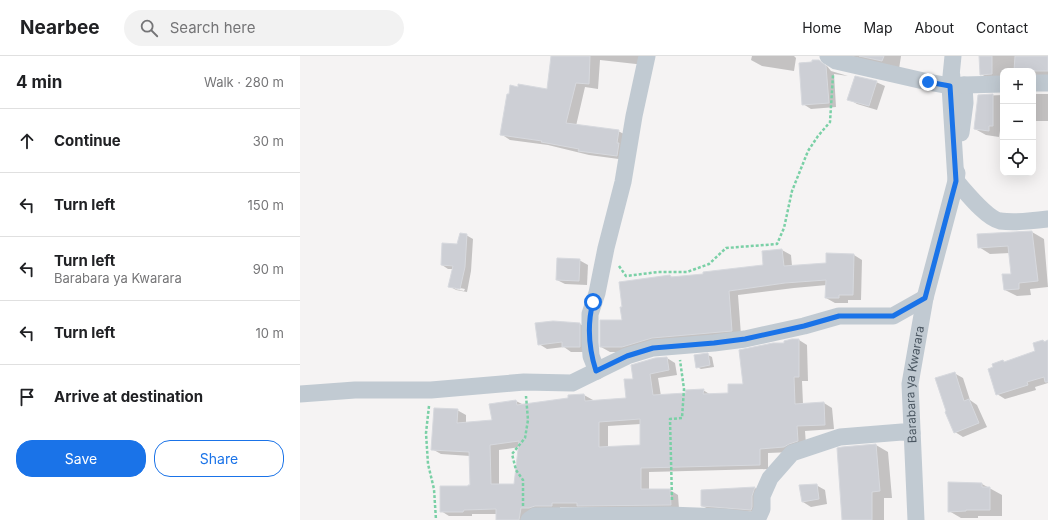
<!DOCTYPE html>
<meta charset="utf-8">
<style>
body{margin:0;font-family:Inter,sans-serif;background:#f2f2f2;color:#202124}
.controls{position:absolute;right:12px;top:12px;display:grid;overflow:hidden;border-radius:8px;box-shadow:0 4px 16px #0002}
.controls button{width:36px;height:36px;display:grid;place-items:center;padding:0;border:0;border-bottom:1px solid #e0e0e0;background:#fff;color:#202124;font:20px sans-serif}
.stop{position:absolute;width:12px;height:12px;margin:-9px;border:3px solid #1a73e8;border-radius:50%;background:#fff}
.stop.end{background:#1a73e8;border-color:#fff;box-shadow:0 1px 4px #0008}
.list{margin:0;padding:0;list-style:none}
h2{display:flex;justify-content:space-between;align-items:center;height:52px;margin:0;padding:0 16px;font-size:17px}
h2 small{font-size:13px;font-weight:400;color:#757577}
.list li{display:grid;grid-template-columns:26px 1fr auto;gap:12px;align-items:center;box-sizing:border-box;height:64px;padding:0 16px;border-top:1px solid #e0e0e0}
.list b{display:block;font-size:15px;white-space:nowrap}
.list p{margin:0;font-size:13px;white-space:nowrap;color:#757577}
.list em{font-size:13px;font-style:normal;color:#757577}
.actions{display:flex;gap:8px;padding:12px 16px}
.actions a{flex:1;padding:9px 0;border:1px solid #1a73e8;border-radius:16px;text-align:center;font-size:14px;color:#1a73e8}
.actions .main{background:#1a73e8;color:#fff}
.icon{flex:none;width:22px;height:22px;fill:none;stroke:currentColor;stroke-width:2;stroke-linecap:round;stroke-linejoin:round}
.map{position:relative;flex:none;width:748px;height:464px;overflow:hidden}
header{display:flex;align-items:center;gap:24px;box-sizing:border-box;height:56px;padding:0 20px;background:#fff;border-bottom:1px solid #e0e0e0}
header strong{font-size:19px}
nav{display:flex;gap:22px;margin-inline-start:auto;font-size:14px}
.search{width:280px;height:36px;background:#f2f2f2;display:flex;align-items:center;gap:10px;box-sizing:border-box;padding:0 14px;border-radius:22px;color:#757577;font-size:15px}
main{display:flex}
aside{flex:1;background:#fff}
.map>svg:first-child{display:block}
</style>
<header>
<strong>Nearbee</strong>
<div class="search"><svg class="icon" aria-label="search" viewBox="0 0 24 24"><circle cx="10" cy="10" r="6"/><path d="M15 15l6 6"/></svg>Search here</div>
<nav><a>Home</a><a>Map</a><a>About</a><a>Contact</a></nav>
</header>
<main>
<aside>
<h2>4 min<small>Walk · 280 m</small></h2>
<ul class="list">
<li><svg class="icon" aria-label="ahead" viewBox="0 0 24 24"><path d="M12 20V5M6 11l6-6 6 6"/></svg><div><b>Continue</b></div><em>30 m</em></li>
<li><svg class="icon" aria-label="left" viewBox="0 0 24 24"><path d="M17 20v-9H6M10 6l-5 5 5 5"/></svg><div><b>Turn left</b></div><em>150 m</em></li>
<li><svg class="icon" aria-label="left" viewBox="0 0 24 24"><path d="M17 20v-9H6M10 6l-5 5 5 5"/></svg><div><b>Turn left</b><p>Barabara ya Kwarara</p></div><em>90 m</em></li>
<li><svg class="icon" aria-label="left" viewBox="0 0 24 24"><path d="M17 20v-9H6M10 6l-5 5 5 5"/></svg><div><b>Turn left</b></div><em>10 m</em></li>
<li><svg class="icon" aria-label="arrive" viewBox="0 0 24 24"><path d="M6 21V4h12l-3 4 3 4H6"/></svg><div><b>Arrive at destination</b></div></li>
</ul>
<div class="actions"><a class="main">Save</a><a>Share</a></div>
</aside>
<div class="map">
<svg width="748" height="464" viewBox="0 0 748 464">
<rect width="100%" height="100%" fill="#f5f3f3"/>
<g fill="#0003" fill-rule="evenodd">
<path d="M 254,0 L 349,0 L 345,9 L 300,4 L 298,33 L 285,31 L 276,70 L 318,75 L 328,80 L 326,104 L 289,99 L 248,89 L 210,84 L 201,78 L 248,34 Z"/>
<path d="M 452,0 L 494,0 L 496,2 L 494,15 L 462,10 L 451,4 Z"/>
<path d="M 551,0 L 601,0 L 599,13 Z"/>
<path d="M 680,0 L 748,0 L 748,23 L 733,33 L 735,38 L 748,38 L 748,65 L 733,65 L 733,15 L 703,15 L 703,24 L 691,24 L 681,18 Z"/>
<path d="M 519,5 L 527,10 L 531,15 L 548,20 L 534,18 L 536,51 L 511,53 L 503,48 L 500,7 Z"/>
<path d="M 576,26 L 585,30 L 577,54 L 557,48 L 549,43 Z"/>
<path d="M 703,39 L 703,76 L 700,75 L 699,81 L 686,79 L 675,73 L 679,40 Z"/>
<path d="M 732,176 L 744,183 L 748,231 L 730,233 L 731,239 L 717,240 L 705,234 L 712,219 L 710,197 L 690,198 L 679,191 L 678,179 Z"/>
<path d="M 166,179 L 173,183 L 171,215 L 167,236 L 156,234 L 149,230 L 153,213 L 148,213 L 142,209 ZM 155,231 L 165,233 L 164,235 L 155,233 Z"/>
<path d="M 482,194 L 491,199 L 492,210 L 526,208 L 554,199 L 562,204 L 561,244 L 548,244 L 548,247 L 535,247 L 526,242 L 527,229 L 494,232 L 438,239 L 441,279 L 331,296 L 310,296 L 301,291 L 323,265 L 370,220 L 374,222 L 464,210 Z"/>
<path d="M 279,204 L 288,209 L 287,229 L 265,228 L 257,224 Z"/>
<path d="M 280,268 L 288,273 L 288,296 L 271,296 L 264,291 L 247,293 L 239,288 Z"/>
<path d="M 499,284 L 507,289 L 508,325 L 502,325 L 503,348 L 524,347 L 532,352 L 534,373 L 505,375 L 506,389 L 493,396 L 468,397 L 468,413 L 349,416 L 349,434 L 370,434 L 378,439 L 379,453 L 260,451 L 260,454 L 228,464 L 197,464 L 197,458 L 172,458 L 172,460 L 149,460 L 141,455 L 171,430 L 170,400 L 141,398 L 132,393 L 157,354 L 166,359 L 166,367 L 193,365 L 190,349 L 216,345 L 224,349 L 269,343 L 269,340 L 284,339 L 293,344 L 293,345 L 327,343 L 334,324 L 367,302 L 375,307 L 377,319 L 358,322 L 361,340 L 387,338 L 403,334 L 411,339 L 429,338 L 444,329 L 485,288 ZM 341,368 L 341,390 L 308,392 L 308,370 ZM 220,391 L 215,429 L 199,429 L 199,394 Z"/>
<path d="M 743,285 L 746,286 L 748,285 L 748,327 L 735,331 L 736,334 L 705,343 L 697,338 L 703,305 L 705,307 L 737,295 Z"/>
<path d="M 408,299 L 412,301 L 414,311 L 401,313 L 397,311 Z"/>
<path d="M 654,317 L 663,322 L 670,344 L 677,349 L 687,371 L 663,381 L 655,376 L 647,356 Z"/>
<path d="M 576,389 L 588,396 L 592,442 L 584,442 L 584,464 L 543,464 L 542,392 Z"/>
<path d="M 649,427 L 682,428 L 702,439 L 702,460 L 678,460 L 678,462 L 661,462 L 649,455 Z"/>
<path d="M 516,429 L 525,434 L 527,448 L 511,451 L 503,446 L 500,430 Z"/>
<path d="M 455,432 L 463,437 L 460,456 L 411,454 L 402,450 L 402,434 Z"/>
</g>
<g fill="#cdcfd5" stroke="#d7d9de" fill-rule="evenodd">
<path d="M 251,0 L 290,0 L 289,28 L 276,27 L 266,67 L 319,74 L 317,87 L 319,87 L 317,100 L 278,95 L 279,93 L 241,86 L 242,85 L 200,79 L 207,38 L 209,38 L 210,29 L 218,31 L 218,28 L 247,33 Z"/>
<path d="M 559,0 L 584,0 L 582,5 Z"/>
<path d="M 679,0 L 692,0 L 692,18 L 680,19 Z"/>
<path d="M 715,0 L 748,0 L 748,15 L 714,15 Z"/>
<path d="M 512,4 L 519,4 L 526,10 L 529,47 L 502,49 L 499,7 L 512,6 Z"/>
<path d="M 555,20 L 577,25 L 569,50 L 547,44 Z"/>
<path d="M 693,38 L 693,70 L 689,70 L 689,75 L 674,73 L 678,39 Z"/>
<path d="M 732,175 L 738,225 L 719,227 L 719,233 L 704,234 L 702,218 L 711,218 L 708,190 L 678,192 L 677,178 Z"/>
<path d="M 160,177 L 167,178 L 165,211 L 160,233 L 148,231 L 153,210 L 141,209 L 142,187 L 157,188 Z"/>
<path d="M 482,193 L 484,210 L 526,207 L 526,197 L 554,198 L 553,239 L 539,239 L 539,242 L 525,242 L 526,224 L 485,227 L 429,235 L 432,275 L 352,282 L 322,291 L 300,291 L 300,264 L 322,264 L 320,251 L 322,251 L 319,226 L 370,219 L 371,221 L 403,218 L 403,216 L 463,209 L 462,195 Z"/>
<path d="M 257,202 L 280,203 L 279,225 L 256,224 Z"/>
<path d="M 253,265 L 280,267 L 280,291 L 262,291 L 262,286 L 238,289 L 235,267 Z"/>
<path d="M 492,283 L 499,283 L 499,321 L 494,321 L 495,348 L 524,346 L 525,369 L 497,370 L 498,385 L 489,388 L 484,391 L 460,393 L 460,409 L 341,412 L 341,433 L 370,433 L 371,449 L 277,450 L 277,447 L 252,447 L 252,450 L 235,450 L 229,452 L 221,452 L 219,464 L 196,464 L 196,453 L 164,454 L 163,456 L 140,456 L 140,430 L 168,430 L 168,429 L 170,429 L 169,396 L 131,394 L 134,352 L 158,353 L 157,367 L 192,364 L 189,348 L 216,344 L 217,349 L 268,342 L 268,339 L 284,338 L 285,345 L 326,342 L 324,323 L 333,323 L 331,309 L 355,302 L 367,301 L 369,314 L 350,318 L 353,339 L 386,337 L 385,334 L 404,333 L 403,338 L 428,337 L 428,328 L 443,328 L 439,294 L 473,287 L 484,287 L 484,285 ZM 340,363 L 340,389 L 299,391 L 299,366 ZM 219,385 L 214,428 L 191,428 L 190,389 Z"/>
<path d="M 743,284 L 744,286 L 748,284 L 748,326 L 745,326 L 744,321 L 727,326 L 728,329 L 696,339 L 688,313 L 693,311 L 692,308 L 703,304 L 704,306 L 735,295 L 733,287 Z"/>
<path d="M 408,297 L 410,309 L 396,312 L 394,299 Z"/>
<path d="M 655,316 L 664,345 L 669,343 L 679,367 L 654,377 L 645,356 L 646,355 L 635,322 Z"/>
<path d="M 576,388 L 580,435 L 572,436 L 572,464 L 542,464 L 537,392 L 542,391 Z"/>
<path d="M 648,426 L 682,427 L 682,431 L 690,431 L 690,454 L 666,454 L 666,455 L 648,456 Z"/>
<path d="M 517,428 L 519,443 L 502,446 L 499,429 Z"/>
<path d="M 455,431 L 452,440 L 452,451 L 451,454 L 401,450 L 401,434 Z"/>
</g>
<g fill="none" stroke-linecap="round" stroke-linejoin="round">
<g stroke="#7ad0a6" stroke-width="2.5" stroke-dasharray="3 2" stroke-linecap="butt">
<path d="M 319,210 L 326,220 L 358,216 L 387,216 L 409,208 L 426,192 L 477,188 L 484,172 L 492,135 L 508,95 L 518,80 L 530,66 L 533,19"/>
<path d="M 129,350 L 126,377 L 128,408 L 134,433 L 136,464"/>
<path d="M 372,444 L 370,363 L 382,362 L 384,333 L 380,304"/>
<path d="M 223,450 L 223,424 L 216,414 L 212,398 L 225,382 L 228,364 L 226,340"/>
</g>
<g stroke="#c1cad2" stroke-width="17">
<path d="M 528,0 L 536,5 L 628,26 L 650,30"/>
<path d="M 652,20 L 650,30 L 664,29 L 665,47 L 661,77"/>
<path d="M 733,27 L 748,27"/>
<path d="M 664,29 L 703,28"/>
<path d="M 657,117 L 656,125 C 666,136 686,162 700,165 C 716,167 733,165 748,163"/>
<path d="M 297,315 L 291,300 L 290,286 L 290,258 L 297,237 L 306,192 L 323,126 L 334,60 L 347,0"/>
<path d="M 0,338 L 55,334 L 131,334 L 224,326 L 272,327 L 327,300 L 353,292 L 414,287 L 445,283 L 504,270 L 539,260 L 593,260 L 625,242"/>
<path d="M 229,464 L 235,460 L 369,459 L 423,461 L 451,464"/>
<path d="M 457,464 L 462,453 L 462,440 L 470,422 L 492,397 L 540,381 L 602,376 L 612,377"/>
<path id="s1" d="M 616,464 L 610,328 L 625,242 L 656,125 L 650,30 L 653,0"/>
</g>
</g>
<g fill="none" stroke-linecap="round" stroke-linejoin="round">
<path stroke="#1a73e8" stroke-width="5" d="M 293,246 C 287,269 289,293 296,315 L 327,300 L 353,292 L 414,287 L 445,283 L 504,270 L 539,260 L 593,260 L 625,242 L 656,125 L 650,30 L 628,26"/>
</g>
<g text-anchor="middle" stroke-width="4" stroke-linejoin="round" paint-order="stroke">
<g font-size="12" fill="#4a5661" stroke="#fff">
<text dy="4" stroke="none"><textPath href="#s1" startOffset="136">Barabara ya Kwarara</textPath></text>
</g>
</g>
</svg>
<div class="controls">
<button>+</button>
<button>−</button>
<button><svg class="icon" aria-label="locate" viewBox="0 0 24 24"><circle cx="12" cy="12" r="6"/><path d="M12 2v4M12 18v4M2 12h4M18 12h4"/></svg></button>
</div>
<div class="stop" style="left:293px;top:246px"></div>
<div class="stop end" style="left:628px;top:26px"></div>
</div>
</main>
